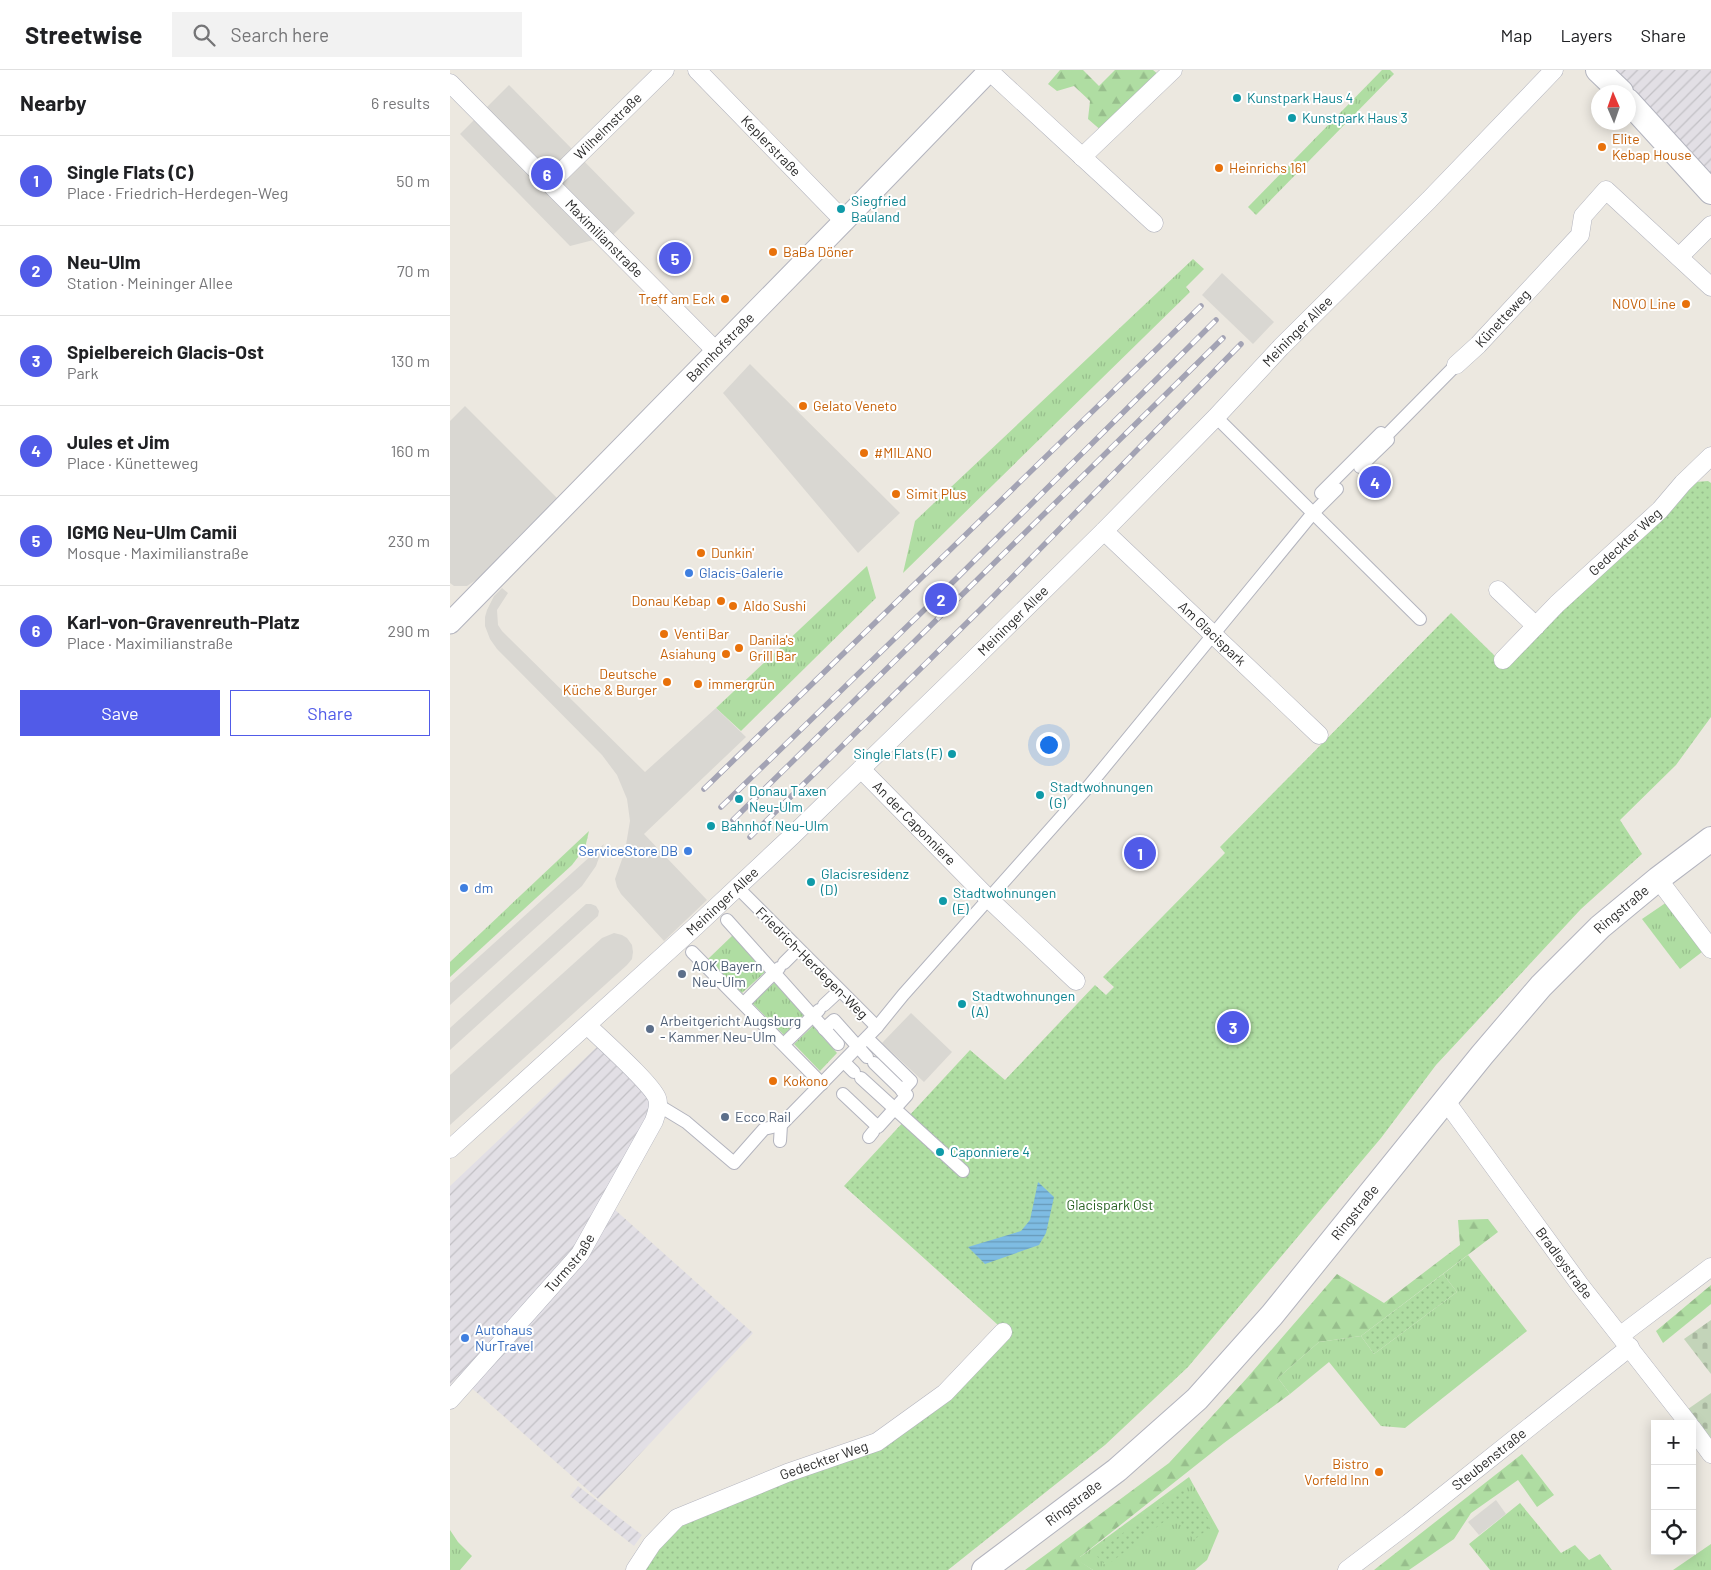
<!DOCTYPE html>
<meta charset="utf-8">
<style>
body{margin:0;font-family:Barlow,sans-serif;background:#f2f2f2;color:#202124}
.controls{position:absolute;right:15px;bottom:15px;display:grid;overflow:hidden;border-radius:0px;box-shadow:0 2px 12px #0003}
.controls button{width:45px;height:45px;display:grid;place-items:center;padding:0;border:0;border-bottom:1px solid #e0e0e0;background:#fff;color:#202124;font:25px sans-serif}
.compass{position:absolute;left:1141px;top:15px;width:45px;height:45px;border-radius:50%;background:#fff;box-shadow:0 2px 12px #0003;rotate:358deg}
.you{position:absolute;left:598px;top:674px;width:18px;height:18px;margin:-12px;border:4px solid #fff;border-radius:50%;background:#1a73e8;box-shadow:0 0 0 8px #1a73e833}
.badge{display:grid;place-items:center;width:32px;height:32px;border-radius:50%;background:#515be8;color:#fff;font-size:16px;font-weight:700}
.pin{position:absolute;translate:-50% -50%;border:2px solid #fff;box-shadow:0 1px 5px #0006}
.list{margin:0;padding:0;list-style:none}
h2{display:flex;justify-content:space-between;align-items:center;height:65px;margin:0;padding:0 20px;font-size:21px}
h2 small{font-size:16px;font-weight:400;color:#757577}
.list li{display:grid;grid-template-columns:32px 1fr auto;gap:15px;align-items:center;box-sizing:border-box;height:90px;padding:0 20px;border-top:1px solid #e0e0e0}
.list b{display:block;font-size:19px;white-space:nowrap}
.list p{margin:0;font-size:16px;white-space:nowrap;color:#757577}
.list em{font-size:16px;font-style:normal;color:#757577}
.actions{display:flex;gap:10px;padding:15px 20px}
.actions a{flex:1;padding:11px 0;border:1px solid #515be8;border-radius:0px;text-align:center;font-size:18px;color:#515be8}
.actions .main{background:#515be8;color:#fff}
.icon{flex:none;width:28px;height:28px;fill:none;stroke:currentColor;stroke-width:2;stroke-linecap:round;stroke-linejoin:round}
.map{position:relative;flex:none;width:1261px;height:1500px;overflow:hidden}
header{display:flex;align-items:center;gap:30px;box-sizing:border-box;height:70px;padding:0 25px;background:#fff;border-bottom:1px solid #e0e0e0}
header strong{font-size:24px}
nav{display:flex;gap:28px;margin-inline-start:auto;font-size:18px}
.search{width:350px;height:45px;background:#f2f2f2;display:flex;align-items:center;gap:12px;box-sizing:border-box;padding:0 18px;border-radius:0px;color:#757577;font-size:19px}
main{display:flex}
aside{flex:1;background:#fff}
.map>svg:first-child{display:block}
</style>
<header>
<strong>Streetwise</strong>
<div class="search"><svg class="icon" aria-label="search" viewBox="0 0 24 24"><circle cx="10" cy="10" r="6"/><path d="M15 15l6 6"/></svg>Search here</div>
<nav><a>Map</a><a>Layers</a><a>Share</a></nav>
</header>
<main>
<aside>
<h2>Nearby<small>6 results</small></h2>
<ul class="list">
<li><span class="badge">1</span><div><b>Single Flats (C)</b><p>Place · Friedrich-Herdegen-Weg</p></div><em>50 m</em></li>
<li><span class="badge">2</span><div><b>Neu-Ulm</b><p>Station · Meininger Allee</p></div><em>70 m</em></li>
<li><span class="badge">3</span><div><b>Spielbereich Glacis-Ost</b><p>Park</p></div><em>130 m</em></li>
<li><span class="badge">4</span><div><b>Jules et Jim</b><p>Place · Künetteweg</p></div><em>160 m</em></li>
<li><span class="badge">5</span><div><b>IGMG Neu-Ulm Camii</b><p>Mosque · Maximilianstraße</p></div><em>230 m</em></li>
<li><span class="badge">6</span><div><b>Karl-von-Gravenreuth-Platz</b><p>Place · Maximilianstraße</p></div><em>290 m</em></li>
</ul>
<div class="actions"><a class="main">Save</a><a>Share</a></div>
</aside>
<div class="map">
<svg width="1261" height="1500" viewBox="0 0 1261 1500">
<defs>
<pattern id="industrial-furrows" width="10" height="10" patternUnits="userSpaceOnUse" patternTransform="scale(1.25)"><rect width="10" height="10" fill="#e2dfe5"/><path d="M-1 1l2-2M0 10L10 0M9 11l2-2" fill="none" stroke="#c2c0c5"/></pattern>
<pattern id="grass-tufts" width="24" height="20" patternUnits="userSpaceOnUse" patternTransform="scale(1.25)"><rect width="24" height="20" fill="#afdda2"/><path d="M3 7l-1-3M5 7V3M7 7l1-3M15 17l-1-3M17 17v-4M19 17l1-3" fill="none" stroke="#97be8c"/></pattern>
<pattern id="forest-firs" width="22" height="20" patternUnits="userSpaceOnUse" patternTransform="scale(1.25)"><rect width="22" height="20" fill="#afdda2"/><path d="M5 1l3.5 6h-7zM16 11l3.5 6h-7z" fill="#97be8c"/></pattern>
<pattern id="cemetery-stones" width="16" height="16" patternUnits="userSpaceOnUse" patternTransform="scale(1.25)"><rect width="16" height="16" fill="#c3d4b9"/><path d="M2 7V4a2 2 0 0 1 4 0v3zM10 15v-3a2 2 0 0 1 4 0v3z" fill="#a8b69f"/></pattern>
<pattern id="park-dots" width="8" height="8" patternUnits="userSpaceOnUse" patternTransform="scale(1.25)"><rect width="8" height="8" fill="#afdda2"/><path d="M2 2h.1M6 6h.1" fill="none" stroke="#97be8c" stroke-width="1.8" stroke-linecap="round"/></pattern>
<pattern id="water-rules" width="6" height="5" patternUnits="userSpaceOnUse" patternTransform="scale(1.25)"><rect width="6" height="5" fill="#7ebce3"/><path d="M0 2.5h6" fill="none" stroke="#6799b8"/></pattern>
</defs>
<rect width="100%" height="100%" fill="#ece8e0"/>
<g fill="url(#industrial-furrows)">
<path d="M 1148,0 L 1261,0 L 1261,122 Z"/>
<path d="M 149,975 L 199,1027 L 200,1036 L 197,1052 L 154,1130 L 303,1263 L 148,1429 L 8,1306 L 0,1315 L 0,1116 Z"/>
<path d="M 128,1416 L 192,1465 L 184,1476 L 120,1426 Z"/>
</g>
<g fill="url(#grass-tufts)">
<path d="M 932,0 L 940,0 L 944,4 L 806,145 L 798,137 Z"/>
<path d="M 743,189 L 754,199 L 736,217 L 740,222 L 453,503 L 465,451 Z"/>
<path d="M 417,496 L 426,528 L 291,661 L 266,638 Z"/>
<path d="M 139,761 L 135,778 L 122,795 L 0,907 L 0,892 Z"/>
<path d="M 1217,832 L 1252,882 L 1230,899 L 1192,849 Z"/>
<path d="M 283,865 L 315,902 L 292,923 L 258,889 Z"/>
<path d="M 325,912 L 354,945 L 334,965 L 302,933 Z"/>
<path d="M 363,956 L 387,983 L 370,1001 L 344,974 Z"/>
<path d="M 1018,1185 L 1077,1261 L 955,1358 L 931,1356 L 879,1292 L 840,1324 L 828,1308 L 869,1272 L 911,1266 L 924,1284 L 1007,1222 L 993,1204 Z"/>
<path d="M 739,1407 L 769,1461 L 757,1490 L 745,1500 L 643,1500 L 630,1492 L 630,1487 Z"/>
<path d="M 1070,1433 L 1111,1483 L 1125,1475 L 1139,1490 L 1150,1484 L 1162,1500 L 1040,1500 L 1019,1474 Z"/>
<path d="M 0,1460 L 8,1472 L 22,1486 L 10,1500 L 0,1500 Z"/>
<path d="M 1261,1474 L 1261,1500 L 1223,1500 Z"/>
</g>
<g fill="url(#forest-firs)">
<path d="M 610,0 L 633,0 L 649,16 L 665,0 L 703,0 L 710,6 L 653,62 L 638,49 L 640,31 L 624,16 L 607,21 L 598,14 Z"/>
<path d="M 1038,1149 L 1048,1162 L 911,1266 L 869,1272 L 828,1308 L 840,1324 L 774,1373 L 630,1487 L 631,1492 L 643,1500 L 575,1500 L 719,1393 L 797,1308 L 887,1204 L 934,1233 L 1010,1175 L 1008,1150 Z"/>
<path d="M 1261,1215 L 1261,1234 L 1213,1273 L 1206,1261 Z"/>
<path d="M 1072,1384 L 1104,1425 L 1087,1437 L 1068,1410 L 1021,1443 L 1004,1469 L 959,1500 L 924,1500 Z"/>
</g>
<g fill="url(#cemetery-stones)">
<path d="M 1261,1250 L 1261,1304 L 1234,1269 Z"/>
<path d="M 1261,1323 L 1261,1371 L 1238,1339 Z"/>
</g>
<g fill="url(#park-dots)">
<path d="M 1258,411 L 1261,413 L 1261,647 L 1226,695 L 1170,750 L 1192,784 L 1131,839 L 986,995 L 931,1068 L 738,1297 L 655,1375 L 498,1500 L 189,1500 L 230,1450 L 430,1376 L 558,1264 L 394,1116 L 520,980 L 555,1010 L 645,915 L 656,925 L 664,917 L 653,907 L 775,783 L 770,777 L 1001,543 L 1047,588 L 1233,413 Z"/>
<path d="M 993,1204 L 1007,1222 L 924,1284 L 911,1266 Z"/>
<path d="M 734,1417 L 763,1455 L 744,1470 L 724,1444 L 656,1496 L 645,1484 Z"/>
</g>
<g fill="#d9d7d2">
<path d="M 59,15 L 185,143 L 163,165 L 120,176 L 10,64 Z"/>
<path d="M 772,203 L 824,252 L 803,274 L 752,225 Z"/>
<path d="M 300,294 L 450,443 L 408,483 L 273,323 Z"/>
<path d="M 15,336 L 113,434 L 29,508 L 17,516 L 4,516 L 0,513 L 0,351 Z"/>
<path d="M 52,518 L 58,523 L 47,540 L 48,555 L 52,561 L 195,702 L 266,638 L 296,667 L 194,764 L 257,830 L 214,871 L 171,824 L 167,817 L 165,809 L 175,781 L 180,751 L 177,729 L 167,705 L 152,685 L 47,579 L 40,569 L 35,556 L 35,547 L 37,540 L 44,526 Z"/>
<path d="M 154,774 L 146,796 L 132,816 L 0,935 L 0,913 Z"/>
<path d="M 136,834 L 141,834 L 146,836 L 149,841 L 148,846 L 0,980 L 0,958 Z"/>
<path d="M 164,863 L 172,865 L 177,868 L 182,875 L 183,882 L 182,889 L 177,895 L 0,1055 L 0,1005 L 152,868 Z"/>
<path d="M 461,943 L 502,982 L 474,1012 L 432,973 Z"/>
<path d="M 1046,1430 L 1056,1444 L 1029,1465 L 1018,1452 Z"/>
</g>
<path fill="url(#water-rules)" d="M 588,1112 L 604,1127 L 596,1163 L 589,1175 L 535,1194 L 518,1177 L 571,1161 L 580,1150 Z"/>
<g fill="none" stroke-linecap="round" stroke-linejoin="round">
<g stroke="#b3b4be" stroke-width="14">
<g id="pedestrian">
<path d="M 766,347 L 970,549"/>
<path d="M 910,397 L 938,370 L 935,367"/>
<path d="M 871,423 L 931,363 L 935,367 L 1006,295"/>
<path d="M 287,817 L 427,957"/>
<path d="M 277,850 L 388,974"/>
<path d="M 242,882 L 372,1014"/>
<path d="M 334,893 L 348,879"/>
<path d="M 297,930 L 329,898"/>
<path d="M 374,935 L 389,921"/>
<path d="M 374,959 L 384,950 L 417,987"/>
<path d="M 417,968 L 461,1011 L 452,1021"/>
<path d="M 338,970 L 369,940"/>
<path d="M 394,992 L 404,1002"/>
<path d="M 411,1008 L 513,1101"/>
<path d="M 393,1024 L 428,1057 L 457,1025 L 424,993"/>
<path d="M 208,1035 L 236,1052 L 284,1093 L 314,1059 L 331,1055"/>
<path d="M 419,1067 L 423,1062"/>
<path d="M 330,1071 L 331,1055 L 427,957 L 453,925 L 638,717 L 863,443 L 887,419"/>
</g>
</g>
<g stroke="#b3b4be" stroke-width="19">
<g id="minor">
<path id="s1" d="M 247,0 L 394,151"/>
<path d="M 538,0 L 704,153"/>
<path id="s2" d="M 0,13 L 266,281"/>
<path d="M 632,87 L 723,0"/>
<path id="s3" d="M 100,113 L 215,0"/>
<path d="M 1229,187 L 1261,155"/>
<path id="s4" d="M 1006,295 L 1028,275 L 1130,165 L 1133,146 L 1156,120 L 1261,217"/>
<path id="s5" d="M 654,461 L 869,665"/>
<path d="M 1048,520 L 1086,556"/>
<path id="s6" d="M 1053,590 L 1107,534 L 1210,440 L 1233,413 L 1261,386"/>
<path id="s7" d="M 411,699 L 539,829 L 626,911"/>
<path d="M 1208,809 L 1261,879"/>
<path id="s8" d="M 995,1030 L 1130,1215 L 1239,1354"/>
<path id="s9" d="M 0,1079 L 246,856 L 342,766 L 519,594 L 654,461 L 766,347 L 831,277 L 979,130 L 1104,0"/>
<path d="M 1171,1265 L 1261,1197"/>
<path id="s10" d="M 0,1330 L 130,1184 L 204,1051 C 206,1044 210,1036 207,1028 C 201,1013 151,969 137,955"/>
<path d="M 1242,1358 L 1261,1384"/>
<path id="s11" d="M 185,1500 L 202,1474 L 227,1448 L 337,1403 L 427,1372 L 495,1323 L 553,1262"/>
<path id="s12" d="M 897,1500 L 959,1453 L 1180,1277"/>
</g>
</g>
<g stroke="#b3b4be" stroke-width="23">
<g id="tertiary">
<path id="s13" d="M 0,553 L 394,151 L 540,0"/>
</g>
</g>
<g stroke="#b3b4be" stroke-width="26">
<g id="secondary">
<path d="M 1148,0 L 1171,22"/>
<path d="M 1178,31 L 1261,122"/>
<path id="s14" d="M 534,1500 L 667,1400 L 747,1329 L 822,1245 L 1032,985 L 1091,916 L 1150,857 L 1208,809 L 1261,769"/>
</g>
</g>
<use href="#pedestrian" stroke="#fff" stroke-width="12"/>
<use href="#minor" stroke="#fff" stroke-width="18"/>
<use href="#tertiary" stroke="#fff" stroke-width="21"/>
<use href="#secondary" stroke="#fff" stroke-width="24"/>
<g stroke="#a3a3b4" stroke-width="5.5">
<g id="rail">
<path d="M 254,719 L 751,236"/>
<path d="M 271,737 L 506,509 L 766,250"/>
<path d="M 283,750 L 773,268"/>
<path d="M 300,767 L 534,536 L 791,274"/>
</g>
</g>
<use href="#rail" stroke="#fff" stroke-width="4" stroke-dasharray="11" stroke-linecap="butt"/>
</g>
<g fill="#0f9aa8" stroke="#fff" stroke-width="2">
<circle cx="787" cy="28" r="5"/>
<circle cx="842" cy="48" r="5"/>
<circle cx="391" cy="139" r="5"/>
<circle cx="502" cy="684" r="5"/>
<circle cx="590" cy="725" r="5"/>
<circle cx="289" cy="729" r="5"/>
<circle cx="261" cy="756" r="5"/>
<circle cx="361" cy="812" r="5"/>
<circle cx="493" cy="831" r="5"/>
<circle cx="512" cy="934" r="5"/>
<circle cx="490" cy="1082" r="5"/>
</g>
<g fill="#e8710a" stroke="#fff" stroke-width="2">
<circle cx="1152" cy="77" r="5"/>
<circle cx="769" cy="98" r="5"/>
<circle cx="323" cy="182" r="5"/>
<circle cx="275" cy="229" r="5"/>
<circle cx="1236" cy="234" r="5"/>
<circle cx="353" cy="336" r="5"/>
<circle cx="414" cy="383" r="5"/>
<circle cx="446" cy="424" r="5"/>
<circle cx="251" cy="483" r="5"/>
<circle cx="271" cy="531" r="5"/>
<circle cx="283" cy="536" r="5"/>
<circle cx="214" cy="564" r="5"/>
<circle cx="289" cy="578" r="5"/>
<circle cx="276" cy="584" r="5"/>
<circle cx="217" cy="612" r="5"/>
<circle cx="248" cy="614" r="5"/>
<circle cx="323" cy="1011" r="5"/>
<circle cx="929" cy="1402" r="5"/>
</g>
<g fill="#3f7fe0" stroke="#fff" stroke-width="2">
<circle cx="239" cy="503" r="5"/>
<circle cx="238" cy="781" r="5"/>
<circle cx="14" cy="818" r="5"/>
<circle cx="15" cy="1268" r="5"/>
</g>
<g fill="#5c6f8a" stroke="#fff" stroke-width="2">
<circle cx="232" cy="904" r="5"/>
<circle cx="200" cy="959" r="5"/>
<circle cx="275" cy="1047" r="5"/>
</g>
<g text-anchor="middle" stroke-width="4" stroke-linejoin="round" paint-order="stroke">
<g font-size="14" fill="#0d838f" stroke="#fff" text-anchor="start">
<text x="797" y="33">Kunstpark Haus 4</text>
<text x="852" y="53">Kunstpark Haus 3</text>
<text x="401" y="136">Siegfried<tspan x="401" dy="16">Bauland</tspan></text>
<text x="492" y="689" text-anchor="end">Single Flats (F)</text>
<text x="600" y="722">Stadtwohnungen<tspan x="600" dy="16">(G)</tspan></text>
<text x="299" y="726">Donau Taxen<tspan x="299" dy="16">Neu-Ulm</tspan></text>
<text x="271" y="761">Bahnhof Neu-Ulm</text>
<text x="371" y="809">Glacisresidenz<tspan x="371" dy="16">(D)</tspan></text>
<text x="503" y="828">Stadtwohnungen<tspan x="503" dy="16">(E)</tspan></text>
<text x="522" y="931">Stadtwohnungen<tspan x="522" dy="16">(A)</tspan></text>
<text x="500" y="1087">Caponniere 4</text>
</g>
<g font-size="14" fill="#2c2c2c" stroke="#fff">
<text dy="5" stroke="none"><textPath href="#s3" startOffset="81">Wilhelmstraße</textPath></text>
<text dy="5" stroke="none"><textPath href="#s1" startOffset="106">Keplerstraße</textPath></text>
<text dy="5" stroke="none"><textPath href="#s2" startOffset="219">Maximilianstraße</textPath></text>
<text dy="5" stroke="none"><textPath href="#s4" startOffset="66">Künetteweg</textPath></text>
<text dy="5" stroke="none"><textPath href="#s9" startOffset="1178">Meininger Allee</textPath></text>
<text dy="5" stroke="none"><textPath href="#s13" startOffset="386">Bahnhofstraße</textPath></text>
<text dy="5" stroke="none"><textPath href="#s6" startOffset="170">Gedeckter Weg</textPath></text>
<text dy="5" stroke="none"><textPath href="#s9" startOffset="772">Meininger Allee</textPath></text>
<text dy="5" stroke="none"><textPath href="#s5" startOffset="149">Am Glacispark</textPath></text>
<text dy="5" stroke="none"><textPath href="#s7" startOffset="76">An der Caponniere</textPath></text>
<text dy="5" stroke="none"><textPath href="#s9" startOffset="368">Meininger Allee</textPath></text>
<text dy="5" stroke="none"><textPath href="#s14" startOffset="922">Ringstraße</textPath></text>
<text transform="translate(362 893) rotate(45)" y="5">Friedrich-Herdegen-Weg</text>
<text dy="5" stroke="none"><textPath href="#s14" startOffset="518">Ringstraße</textPath></text>
<text dy="5" stroke="none"><textPath href="#s10" startOffset="182">Turmstraße</textPath></text>
<text dy="5" stroke="none"><textPath href="#s8" startOffset="202">Bradleystraße</textPath></text>
<text dy="5" stroke="none"><textPath href="#s12" startOffset="180">Steubenstraße</textPath></text>
<text dy="5" stroke="none"><textPath href="#s11" startOffset="225">Gedeckter Weg</textPath></text>
<text dy="5" stroke="none"><textPath href="#s14" startOffset="112">Ringstraße</textPath></text>
</g>
<g font-size="14" fill="#c56008" stroke="#fff" text-anchor="start">
<text x="1162" y="74">Elite<tspan x="1162" dy="16">Kebap House</tspan></text>
<text x="779" y="103">Heinrichs 161</text>
<text x="333" y="187">BaBa Döner</text>
<text x="265" y="234" text-anchor="end">Treff am Eck</text>
<text x="1226" y="239" text-anchor="end">NOVO Line</text>
<text x="363" y="341">Gelato Veneto</text>
<text x="424" y="388">#MILANO</text>
<text x="456" y="429">Simit Plus</text>
<text x="261" y="488">Dunkin'</text>
<text x="261" y="536" text-anchor="end">Donau Kebap</text>
<text x="293" y="541">Aldo Sushi</text>
<text x="224" y="569">Venti Bar</text>
<text x="299" y="575">Danila's<tspan x="299" dy="16">Grill Bar</tspan></text>
<text x="266" y="589" text-anchor="end">Asiahung</text>
<text x="207" y="609" text-anchor="end">Deutsche<tspan x="207" dy="16">Küche &amp; Burger</tspan></text>
<text x="258" y="619">immergrün</text>
<text x="333" y="1016">Kokono</text>
<text x="919" y="1399" text-anchor="end">Bistro<tspan x="919" dy="16">Vorfeld Inn</tspan></text>
</g>
<g font-size="14" fill="#366cbe" stroke="#fff" text-anchor="start">
<text x="249" y="508">Glacis-Galerie</text>
<text x="228" y="786" text-anchor="end">ServiceStore DB</text>
<text x="24" y="823">dm</text>
<text x="25" y="1265">Autohaus<tspan x="25" dy="16">NurTravel</tspan></text>
</g>
<g font-size="14" fill="#4e5e75" stroke="#fff" text-anchor="start">
<text x="242" y="901">AOK Bayern<tspan x="242" dy="16">Neu-Ulm</tspan></text>
<text x="210" y="956">Arbeitgericht Augsburg<tspan x="210" dy="16">- Kammer Neu-Ulm</tspan></text>
<text x="285" y="1052">Ecco Rail</text>
</g>
<g font-size="14" fill="#286222" stroke="#fff">
<text x="660" y="1140">Glacispark Ost</text>
</g>
</g>
</svg>
<div class="controls">
<button>+</button>
<button>−</button>
<button><svg class="icon" aria-label="locate" viewBox="0 0 24 24"><circle cx="12" cy="12" r="6"/><path d="M12 2v4M12 18v4M2 12h4M18 12h4"/></svg></button>
</div>
<svg class="compass" viewBox="-18 -18 36 36"><path d="M0-13l5 13h-10z" fill="#e53935"/><path d="M0 13l5-13h-10z" fill="#757577"/></svg>
<div class="you"></div>
<div class="pin badge" style="left:690px;top:783px">1</div>
<div class="pin badge" style="left:491px;top:529px">2</div>
<div class="pin badge" style="left:783px;top:957px">3</div>
<div class="pin badge" style="left:925px;top:412px">4</div>
<div class="pin badge" style="left:225px;top:188px">5</div>
<div class="pin badge" style="left:97px;top:104px">6</div>
</div>
</main>
